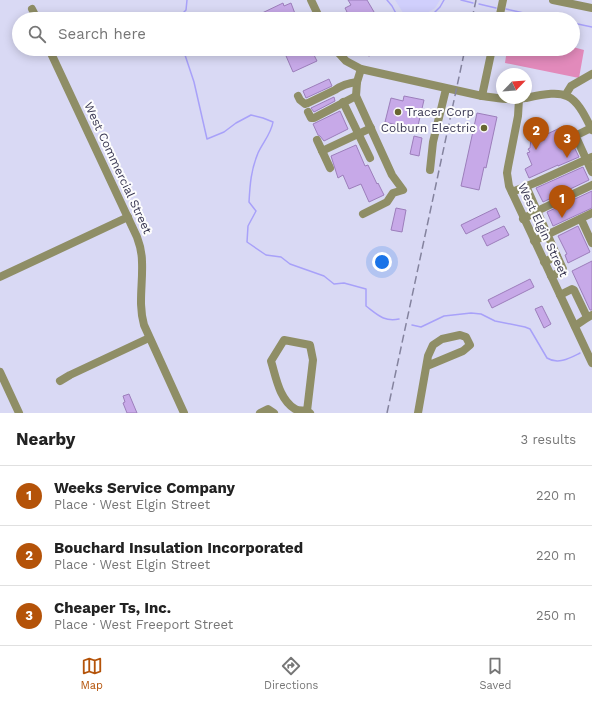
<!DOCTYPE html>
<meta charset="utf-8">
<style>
body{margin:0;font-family:"Work Sans",sans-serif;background:#f6f6f6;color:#222}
.compass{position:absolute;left:496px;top:68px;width:36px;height:36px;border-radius:50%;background:#fff;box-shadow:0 2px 10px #0003;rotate:65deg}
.you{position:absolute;left:382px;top:262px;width:14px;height:14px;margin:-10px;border:3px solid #fff;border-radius:50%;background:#1a73e8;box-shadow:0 0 0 6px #1a73e833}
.badge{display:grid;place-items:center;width:26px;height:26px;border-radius:50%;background:#b45309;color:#fff;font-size:13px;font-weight:700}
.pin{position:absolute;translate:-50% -33px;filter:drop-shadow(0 1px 2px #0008)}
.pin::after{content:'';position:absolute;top:21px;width:14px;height:12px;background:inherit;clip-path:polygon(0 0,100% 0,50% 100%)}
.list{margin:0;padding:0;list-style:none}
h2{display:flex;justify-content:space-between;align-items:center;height:52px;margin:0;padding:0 16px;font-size:17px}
h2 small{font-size:13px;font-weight:400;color:#767676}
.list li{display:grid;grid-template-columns:26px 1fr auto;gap:12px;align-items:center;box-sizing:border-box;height:60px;padding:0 16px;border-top:1px solid #e0e0e0}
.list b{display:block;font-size:15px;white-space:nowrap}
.list p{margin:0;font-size:13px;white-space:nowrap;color:#767676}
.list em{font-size:13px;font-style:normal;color:#767676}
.icon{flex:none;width:22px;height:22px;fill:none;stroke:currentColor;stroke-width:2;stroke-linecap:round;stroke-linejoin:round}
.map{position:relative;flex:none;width:592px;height:413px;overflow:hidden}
.search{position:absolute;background:#fff;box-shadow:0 2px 10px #0003;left:12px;right:12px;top:12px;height:44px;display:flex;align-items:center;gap:10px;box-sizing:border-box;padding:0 14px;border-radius:22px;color:#767676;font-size:15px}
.sheet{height:232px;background:#fff}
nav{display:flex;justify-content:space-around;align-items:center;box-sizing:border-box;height:56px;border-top:1px solid #e0e0e0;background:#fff;font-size:11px;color:#767676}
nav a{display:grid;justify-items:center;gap:2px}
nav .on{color:#b45309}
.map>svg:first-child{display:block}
</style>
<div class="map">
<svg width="592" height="413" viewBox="0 0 592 413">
<rect width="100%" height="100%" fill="#d9d9f4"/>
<path fill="#d0cffc" d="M 395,0 L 440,0 L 435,8 L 421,17 L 407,19 Z"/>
<path fill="#e28abb" d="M 573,47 L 584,50 L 579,78 L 505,63 L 507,49 L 573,49 Z"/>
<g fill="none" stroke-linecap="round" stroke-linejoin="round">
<g stroke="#a8a1f9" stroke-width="1.5">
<path d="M 387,0 L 392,6 L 399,19"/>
<path d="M 461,0 L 473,3"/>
<path d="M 479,4 L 496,8"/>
<path d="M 506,9 L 551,19"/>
<path d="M 177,19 L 186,10 L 187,0"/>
<path d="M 428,19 L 440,7 L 444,0"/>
<path d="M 573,23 L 592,27"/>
<path d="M 183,49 L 194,82 L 207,139 L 224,132 L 236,123 L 251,115 L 263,118 L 273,122 C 271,134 263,142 258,153 C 251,170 250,184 249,202 L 256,211 L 248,226 L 247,242 L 266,255 L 281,257 L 290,264 L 324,276 L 334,284 L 344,283 L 366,289 L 366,306 C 378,315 384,322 399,319"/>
<path d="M 412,325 L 421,327 L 444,316 L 471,313 L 481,314 L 495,321 L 525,327 L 530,329 L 547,358 C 558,365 570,358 580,353"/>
</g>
</g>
<g fill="#c7a9e8" stroke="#9c7ebb">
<path d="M 348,0 L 367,0 L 377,17 L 371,19 L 343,19 L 341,15 L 347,12 L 345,8 L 351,5 Z"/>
<path d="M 283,3 L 284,6 L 291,3 L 297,19 L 262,19 L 260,14 Z"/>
<path d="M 283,49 L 311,49 L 317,61 L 293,72 Z"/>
<path d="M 354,49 L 385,49 L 369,56 Z"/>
<path d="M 329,79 L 332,86 L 306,98 L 303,91 Z"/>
<path d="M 404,96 L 424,100 L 417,130 L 385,122 L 391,98 L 403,101 Z"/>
<path d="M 334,97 L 335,101 L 314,112 L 311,108 Z"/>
<path d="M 340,111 L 348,129 L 324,141 L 320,136 L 318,135 L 313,124 Z"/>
<path d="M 477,113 L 497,117 L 486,168 L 484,167 L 479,190 L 461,186 Z"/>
<path d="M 564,126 L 579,157 L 558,166 L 558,165 L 529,178 L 525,169 L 532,165 L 527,153 L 530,152 L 528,149 L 530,148 L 531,139 L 545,140 L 543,136 Z"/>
<path d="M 414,136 L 422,138 L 419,156 L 410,154 Z"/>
<path d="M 356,145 L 365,166 L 368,165 L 377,184 L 378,183 L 384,195 L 369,202 L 361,184 L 349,189 L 343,175 L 338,178 L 331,156 Z"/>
<path d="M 583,167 L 589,180 L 543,202 L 536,188 Z"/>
<path d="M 592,191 L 592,208 L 553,226 L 547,212 Z"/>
<path d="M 396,208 L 406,210 L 402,232 L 391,230 Z"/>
<path d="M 496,208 L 500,217 L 466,234 L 461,225 Z"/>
<path d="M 504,226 L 509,235 L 487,246 L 482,236 Z"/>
<path d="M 578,226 L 590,252 L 568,263 L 565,255 L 567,254 L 558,236 Z"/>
<path d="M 592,261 L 592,310 L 590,310 L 572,271 Z"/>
<path d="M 530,279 L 534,287 L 492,308 L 488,300 Z"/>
<path d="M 542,306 L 551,324 L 544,328 L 535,309 Z"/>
<path d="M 129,394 L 137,413 L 127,413 L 123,403 L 125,402 L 123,396 Z"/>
</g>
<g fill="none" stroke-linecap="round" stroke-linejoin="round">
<g stroke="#8f8e66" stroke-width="8">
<path d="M 311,0 L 320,19"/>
<path d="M 553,0 L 592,8"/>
<path d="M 32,9 L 37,19"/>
<path d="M 499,19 L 503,0"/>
<path d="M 49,49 L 137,237 C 140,245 142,253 142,262 C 143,285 138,303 144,325 L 184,413"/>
<path d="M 335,49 L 346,61 L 361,69 L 357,82 L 356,96 L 392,175 L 403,190 L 393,193 L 387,202 L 363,214"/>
<path d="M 361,69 L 482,96 C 496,98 511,101 525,98"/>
<path d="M 566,94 L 571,86 L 592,74"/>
<path d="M 298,96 L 300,100 L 305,104 L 308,103 L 335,90 C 342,85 349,83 357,82"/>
<path d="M 482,96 L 492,49"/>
<path d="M 526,98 C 567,89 574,92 592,130"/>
<path d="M 519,99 L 518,116 L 508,167 L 507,173 L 509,186 L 592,363"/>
<path d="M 343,102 L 370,158"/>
<path d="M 308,112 L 311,118 L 314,118 L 356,96"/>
<path d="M 591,128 L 577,135 L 576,137 L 592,172"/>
<path d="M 317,140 L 330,168"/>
<path d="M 322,151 L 371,128"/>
<path d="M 430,170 L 433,142 L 446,89"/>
<path d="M 526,186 L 557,256"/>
<path d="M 512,192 L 537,182 L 592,157"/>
<path d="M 523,219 L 537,211 L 592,185"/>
<path d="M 581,219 L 592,243"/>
<path d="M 534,241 L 592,213"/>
<path d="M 544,262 L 557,256 L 563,269 L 563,271 L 551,276"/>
<path d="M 0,277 L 128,217"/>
<path d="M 560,295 L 572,289 L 574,290 L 587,317"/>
<path d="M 575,326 C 581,322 586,318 592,315"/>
<path d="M 0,372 L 19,413"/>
<path d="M 60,381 L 70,375 L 149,338"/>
<path d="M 307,411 L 313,360 L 310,345 L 284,340 L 271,361 C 276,377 279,399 295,409 C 300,412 305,409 310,413"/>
<path d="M 260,413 L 268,409 L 274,413"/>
<path d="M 418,413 L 428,356 L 433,345 L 442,339 L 460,335 L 466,337 L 470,345 L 463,351 L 427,366"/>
</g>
<g stroke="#84839e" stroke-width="1.5" stroke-dasharray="8 4" stroke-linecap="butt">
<path d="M 472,19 L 476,0"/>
<path d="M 387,413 L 465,49"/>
</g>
</g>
<g fill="#686632" stroke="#fdfdfd" stroke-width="1.5">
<circle cx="398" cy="112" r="4"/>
<circle cx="484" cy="128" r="4"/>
</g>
<g text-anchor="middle" stroke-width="4" stroke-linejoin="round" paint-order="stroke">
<g font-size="12" fill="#3a3853" stroke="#fdfdfd" text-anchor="start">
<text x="406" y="116">Tracer Corp</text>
<text x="476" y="132" text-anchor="end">Colburn Electric</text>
</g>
<g font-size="12" fill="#3a3853" stroke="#fdfdfd">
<text transform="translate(118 168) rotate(65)" y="4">West Commercial Street</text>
<text transform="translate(543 230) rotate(65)" y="4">West Elgin Street</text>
</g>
</g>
</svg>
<svg class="compass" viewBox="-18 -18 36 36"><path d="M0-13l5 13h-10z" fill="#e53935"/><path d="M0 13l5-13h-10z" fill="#767676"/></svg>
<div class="you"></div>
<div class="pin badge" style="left:562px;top:218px">1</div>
<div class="pin badge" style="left:536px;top:150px">2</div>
<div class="pin badge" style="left:567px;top:158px">3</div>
<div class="search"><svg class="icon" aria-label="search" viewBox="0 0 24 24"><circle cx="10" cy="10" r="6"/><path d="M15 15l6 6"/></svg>Search here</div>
</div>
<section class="sheet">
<h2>Nearby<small>3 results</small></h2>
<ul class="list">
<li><span class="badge">1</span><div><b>Weeks Service Company</b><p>Place · West Elgin Street</p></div><em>220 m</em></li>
<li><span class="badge">2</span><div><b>Bouchard Insulation Incorporated</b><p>Place · West Elgin Street</p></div><em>220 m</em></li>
<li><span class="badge">3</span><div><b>Cheaper Ts, Inc.</b><p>Place · West Freeport Street</p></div><em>250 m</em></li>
</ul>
</section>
<nav>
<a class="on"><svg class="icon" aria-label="map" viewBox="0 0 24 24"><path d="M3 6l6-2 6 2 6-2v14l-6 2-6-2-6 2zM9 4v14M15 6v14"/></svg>Map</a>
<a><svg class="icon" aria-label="directions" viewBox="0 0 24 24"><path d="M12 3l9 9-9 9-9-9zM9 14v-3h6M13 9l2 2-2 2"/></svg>Directions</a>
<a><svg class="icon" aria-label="saved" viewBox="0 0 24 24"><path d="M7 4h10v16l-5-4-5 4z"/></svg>Saved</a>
</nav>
